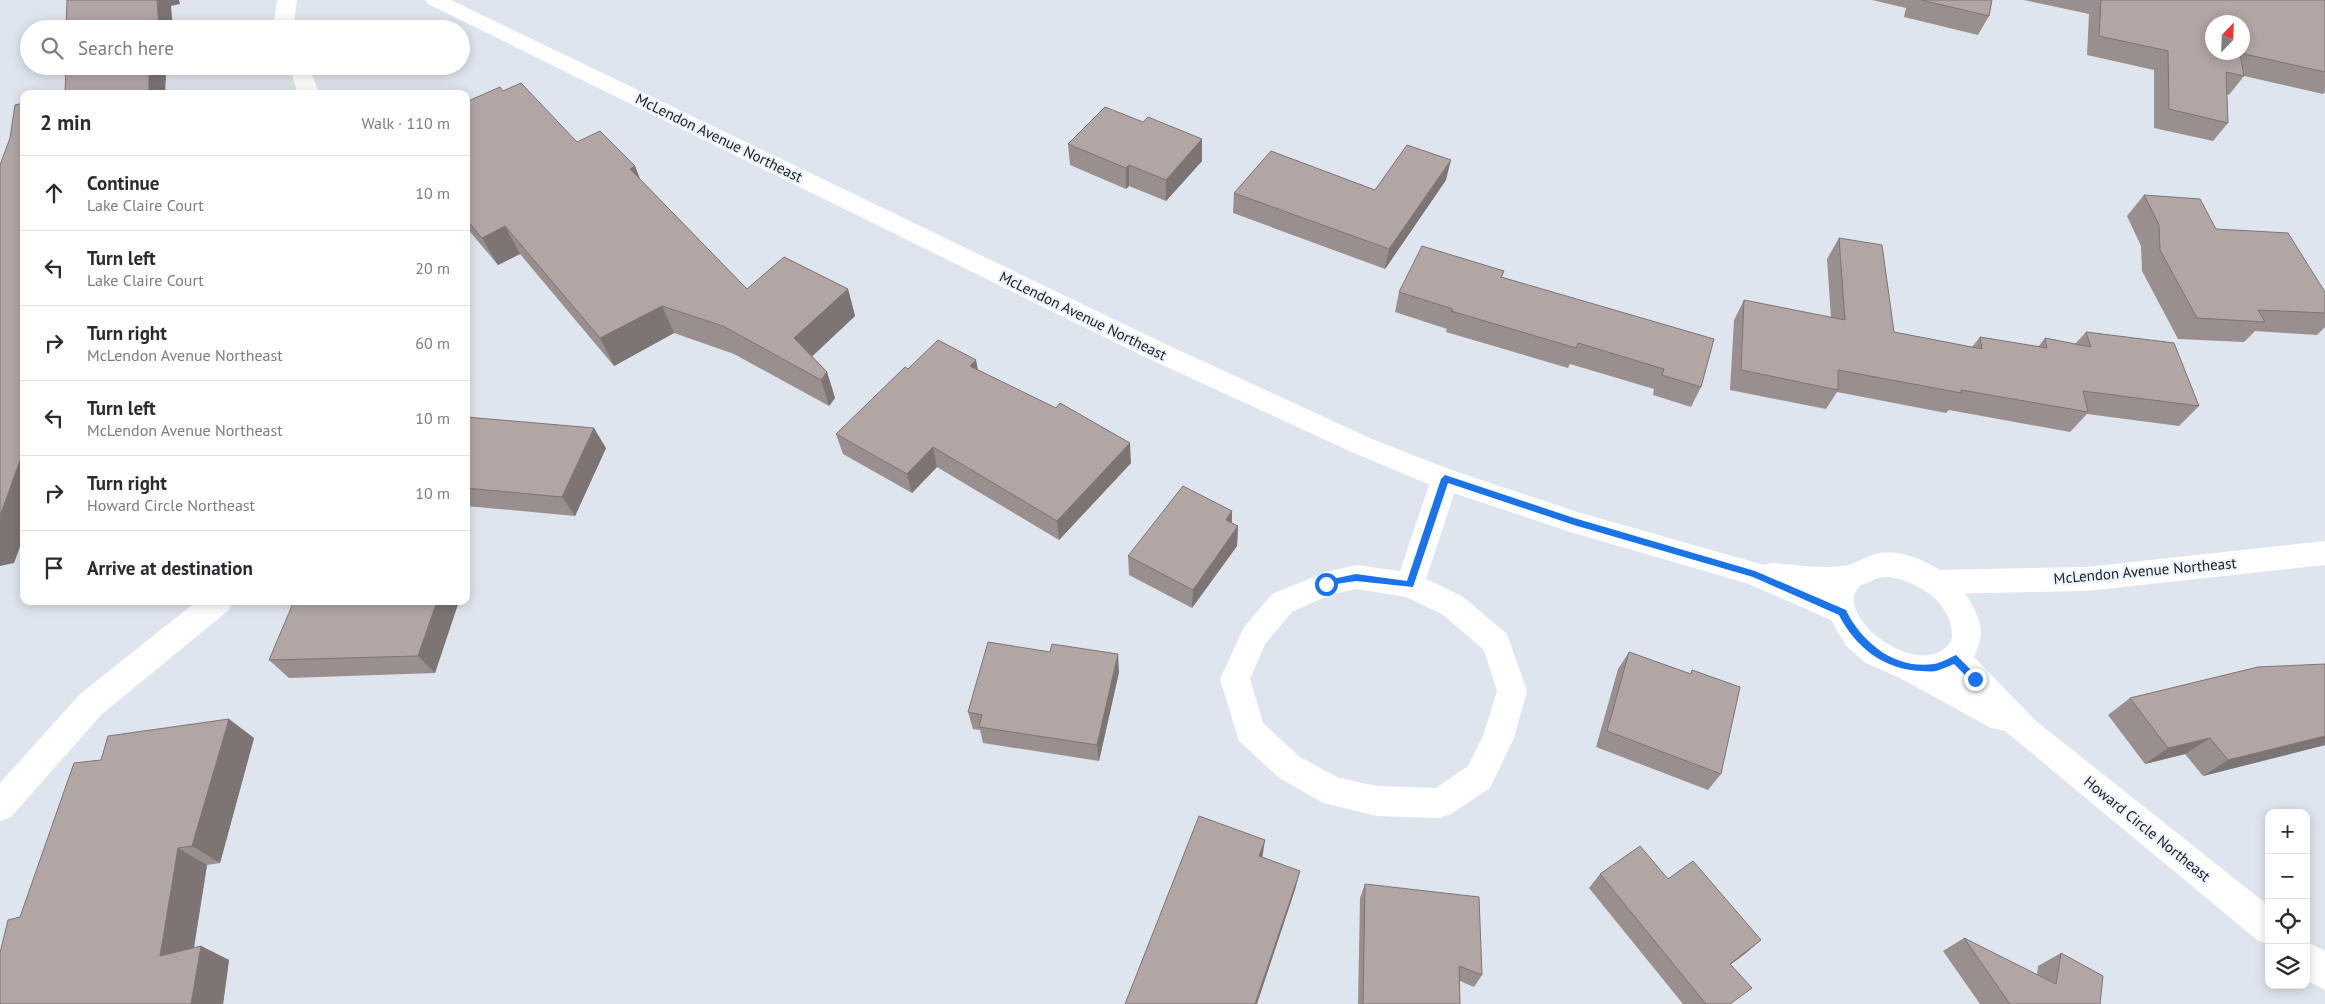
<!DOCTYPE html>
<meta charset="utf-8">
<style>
body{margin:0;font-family:"PT Sans",sans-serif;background:#f7f7f7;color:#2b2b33}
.controls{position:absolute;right:15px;bottom:15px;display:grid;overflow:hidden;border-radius:10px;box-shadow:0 2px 12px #0003}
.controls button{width:45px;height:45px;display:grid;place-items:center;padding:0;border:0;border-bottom:1px solid #e1e1e2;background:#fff;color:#2b2b33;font:25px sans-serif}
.compass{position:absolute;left:2205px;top:15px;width:45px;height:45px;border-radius:50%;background:#fff;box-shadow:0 2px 12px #0003;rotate:23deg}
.stop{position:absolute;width:15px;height:15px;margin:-11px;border:4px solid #1a73e8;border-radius:50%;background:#fff}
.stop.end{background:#1a73e8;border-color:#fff;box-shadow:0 1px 5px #0008}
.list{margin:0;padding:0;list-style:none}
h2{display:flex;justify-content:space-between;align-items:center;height:65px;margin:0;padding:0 20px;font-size:21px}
h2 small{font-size:16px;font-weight:400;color:#7c7c81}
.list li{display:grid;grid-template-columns:32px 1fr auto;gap:15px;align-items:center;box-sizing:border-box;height:75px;padding:0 20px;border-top:1px solid #e1e1e2}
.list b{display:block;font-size:19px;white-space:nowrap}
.list p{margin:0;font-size:16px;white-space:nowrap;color:#7c7c81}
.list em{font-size:16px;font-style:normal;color:#7c7c81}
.icon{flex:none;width:28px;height:28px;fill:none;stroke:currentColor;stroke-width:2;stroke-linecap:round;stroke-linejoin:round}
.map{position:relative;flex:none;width:2325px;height:1004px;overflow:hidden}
.search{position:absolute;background:#fff;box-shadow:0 2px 12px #0003;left:20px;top:20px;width:450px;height:55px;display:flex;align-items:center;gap:12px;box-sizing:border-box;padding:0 18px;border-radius:28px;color:#7c7c81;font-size:19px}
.panel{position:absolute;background:#fff;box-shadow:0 2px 12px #0003;left:20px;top:90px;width:450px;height:515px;border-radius:10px}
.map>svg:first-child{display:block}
</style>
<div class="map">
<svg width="2325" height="1004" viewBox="0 0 2325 1004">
<rect width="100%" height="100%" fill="#dfe5ee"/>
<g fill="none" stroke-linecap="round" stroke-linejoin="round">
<g fill="#fff" fill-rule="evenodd">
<path d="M 277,0 L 297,0 L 294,22 L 296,29 L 276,29 L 274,22 Z"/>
<path d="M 289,66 L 309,66 L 319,94 L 298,94 Z"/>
<path d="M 1445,468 L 1455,471 L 1459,479 L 1426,579 L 1462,596 L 1507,634 L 1527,691 L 1514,738 L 1490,788 L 1451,814 L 1440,818 L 1377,816 L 1323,803 L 1278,777 L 1239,741 L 1220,679 L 1244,627 L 1272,594 L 1326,572 L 1356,565 L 1400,571 L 1431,479 L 1435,471 ZM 1356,589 L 1406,597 L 1442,614 L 1484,650 L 1497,691 L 1483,736 L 1468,766 L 1436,788 L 1377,786 L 1339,778 L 1300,757 L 1263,723 L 1250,679 L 1265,644 L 1292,612 L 1330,595 Z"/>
<path d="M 2325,541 L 2325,565 L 2086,591 L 1935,594 L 1925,591 L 1921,582 L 1925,573 L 1935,570 L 2086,567 Z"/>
<path d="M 197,601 L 233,601 L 229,610 L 102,714 L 11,817 L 0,821 L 0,783 L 80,694 Z"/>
</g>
<g fill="#fff" fill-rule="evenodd">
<path d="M 425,0 L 451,0 L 1161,342 L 1372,439 L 1454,471 L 1574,511 L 1764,565 L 1771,563 C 1795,564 1820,569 1843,566 C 1854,565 1864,557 1875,554 C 1910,546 1956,574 1971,603 C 1983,625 1984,635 1974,657 L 2036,721 L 2269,906 L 2269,945 L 2257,940 L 2005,731 L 1991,728 L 1900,678 L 1866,663 L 1846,646 L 1831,620 L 1749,584 L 1574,533 L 1435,487 L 1354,453 L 1143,356 L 428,4 ZM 1889,577 C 1915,581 1945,598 1951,626 C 1952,633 1953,638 1949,644 C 1918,682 1834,616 1858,588 C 1860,585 1864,584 1867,583 C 1875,579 1880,577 1889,577 Z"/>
<path d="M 2306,941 L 2325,951 L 2325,990 L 2306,980 Z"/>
</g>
</g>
<g fill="#998f8e">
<path d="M 1872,0 L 1992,0 L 1989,16 L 1978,35 L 1904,17 L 1906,8 Z"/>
<path d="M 2024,0 L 2325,0 L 2325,92 L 2323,94 L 2244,76 L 2229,95 L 2227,94 L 2228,123 L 2213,141 L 2154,128 L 2154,70 L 2087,55 L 2089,14 Z"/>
<path d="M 503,91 L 577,142 L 635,166 L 640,179 L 747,289 L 848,289 L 855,316 L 812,356 L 827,372 L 835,398 L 829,406 L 734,354 L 674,333 L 614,366 L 520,254 L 498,265 L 466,227 L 466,102 Z"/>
<path d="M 1143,122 L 1202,139 L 1202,161 L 1166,201 L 1129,186 L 1126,189 L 1070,165 L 1068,144 Z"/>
<path d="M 1446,180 L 1385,269 L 1233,213 L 1234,193 L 1375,190 Z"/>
<path d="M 2144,195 L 2216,229 L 2325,292 L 2325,327 L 2317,335 L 2255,331 L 2244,342 L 2178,339 L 2142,271 L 2141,246 L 2127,216 Z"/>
<path d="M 1839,238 L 1894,332 L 1972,347 L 1980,337 L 2038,347 L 2045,338 L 2075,344 L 2086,332 L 2199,406 L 2179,426 L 2087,414 L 2070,432 L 1949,410 L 1946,413 L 1837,392 L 1826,409 L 1730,390 L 1734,320 L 1744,300 L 1831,318 L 1827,259 Z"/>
<path d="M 1504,271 L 1502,277 L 1701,387 L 1691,407 L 1653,395 L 1654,389 L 1570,364 L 1568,368 L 1446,332 L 1447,329 L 1395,312 L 1399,292 Z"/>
<path d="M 908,369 L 978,370 L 1131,463 L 1059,540 L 937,467 L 912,493 L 843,454 L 836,434 Z"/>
<path d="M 466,417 L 606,448 L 575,516 L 466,506 Z"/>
<path d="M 1232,511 L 1232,523 L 1238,526 L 1237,546 L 1192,608 L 1129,575 L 1128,556 Z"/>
<path d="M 459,601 L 435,673 L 289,678 L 269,660 Z"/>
<path d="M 1629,652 L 1690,674 L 1692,670 L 1721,774 L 1708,790 L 1596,747 L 1618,669 Z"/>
<path d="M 2325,664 L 2325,745 L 2203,776 L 2185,754 L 2145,764 L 2108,715 L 2130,698 Z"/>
<path d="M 1119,672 L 1099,761 L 983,743 L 980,730 L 973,729 L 968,712 Z"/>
<path d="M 254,738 L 220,863 L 207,865 L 194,948 L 201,946 L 229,960 L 223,1004 L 0,1004 L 20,917 Z"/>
<path d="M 1600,874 L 1668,879 L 1746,953 L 1731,964 L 1731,1004 L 1683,1004 L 1589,888 Z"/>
<path d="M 1365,884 L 1482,975 L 1474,987 L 1460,981 L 1460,1004 L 1358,1004 L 1360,898 Z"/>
<path d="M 1964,938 L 2037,975 L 2038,966 L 2061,953 L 2100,1004 L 1980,1004 L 1943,951 Z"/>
</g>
<g fill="#7d7474">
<path d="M 157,0 L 179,0 L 180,4 L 171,6 L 173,29 L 159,29 Z"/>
<path d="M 149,66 L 175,66 L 175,73 L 166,75 L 165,94 L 149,94 Z"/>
<path d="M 1202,139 L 1202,161 L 1166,201 L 1166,180 Z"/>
<path d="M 1451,160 L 1446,180 L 1385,269 L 1389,249 Z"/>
<path d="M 1129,165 L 1129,186 L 1126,189 L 1126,168 Z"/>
<path d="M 635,166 L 646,195 L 630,169 Z"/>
<path d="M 505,226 L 520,254 L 498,265 L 482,238 Z"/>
<path d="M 848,289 L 855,316 L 803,365 L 794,338 Z"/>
<path d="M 662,306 L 674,333 L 614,366 L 600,338 Z"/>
<path d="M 976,360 L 980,380 L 970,366 Z"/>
<path d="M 827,372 L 835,398 L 829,406 L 821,380 Z"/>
<path d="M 594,428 L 606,448 L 575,516 L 562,497 Z"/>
<path d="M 1130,443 L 1131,463 L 1059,540 L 1057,521 Z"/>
<path d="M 933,447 L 937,467 L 912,493 L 907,474 Z"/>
<path d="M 22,455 L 24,455 L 24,536 L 14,563 L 0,566 L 0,516 Z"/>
<path d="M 1232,511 L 1231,530 L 1226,520 Z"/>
<path d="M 1238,526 L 1237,546 L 1192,608 L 1193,590 Z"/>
<path d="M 437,601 L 459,601 L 435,673 L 418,656 Z"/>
<path d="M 1118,654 L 1119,672 L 1099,761 L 1097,745 Z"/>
<path d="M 229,719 L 254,738 L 220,863 L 192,846 Z"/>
<path d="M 2325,736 L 2325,745 L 2203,776 L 2228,760 Z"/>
<path d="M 2210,738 L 2185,754 L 2145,764 L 2168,748 Z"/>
<path d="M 1265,840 L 1262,860 L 1259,856 Z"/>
<path d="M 178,848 L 207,865 L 190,971 L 160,956 Z"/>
<path d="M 1300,871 L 1295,890 L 1257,1004 L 1255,1004 Z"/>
<path d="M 1761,940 L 1746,953 L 1715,976 L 1730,964 Z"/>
<path d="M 201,946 L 229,960 L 223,1004 L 191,1004 Z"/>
</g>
<g fill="#b2a6a5" stroke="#7d7474" fill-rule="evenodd">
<path d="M 67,0 L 157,0 L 159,29 L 66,29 Z"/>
<path d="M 1921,0 L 1992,0 L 1989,16 Z"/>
<path d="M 2101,0 L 2325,0 L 2325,72 L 2240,53 L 2244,76 L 2226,72 L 2228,123 L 2169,109 L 2168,51 L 2099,36 ZM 2212,22 L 2242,22 L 2242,52 L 2212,52 Z"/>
<path d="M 66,66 L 149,66 L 149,94 L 65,94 Z"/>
<path d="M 521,83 L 577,142 L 600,131 L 635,166 L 630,169 L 747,289 L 784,257 L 848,289 L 794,338 L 827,372 L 821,380 L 723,326 L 662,306 L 600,338 L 505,226 L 482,238 L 466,219 L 466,185 L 468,184 L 466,182 L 466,102 L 500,87 L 503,91 Z"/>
<path d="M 24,103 L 24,455 L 22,455 L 0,516 L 0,165 L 10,138 L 15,105 Z"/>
<path d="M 1105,107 L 1143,122 L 1148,117 L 1202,139 L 1166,180 L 1129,165 L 1126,168 L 1068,144 Z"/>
<path d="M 1407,145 L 1451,160 L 1389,249 L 1234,193 L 1271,151 L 1375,190 Z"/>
<path d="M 2144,195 L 2200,199 L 2216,229 L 2288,233 L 2325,292 L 2325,313 L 2258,310 L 2265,322 L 2197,318 L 2160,250 L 2159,225 Z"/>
<path d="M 1839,238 L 1882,245 L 1894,332 L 1982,349 L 1980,337 L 2047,348 L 2045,338 L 2091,347 L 2086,332 L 2174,343 L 2199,406 L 2083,391 L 2088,412 L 1961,390 L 1961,393 L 1838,370 L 1838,390 L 1741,370 L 1744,300 L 1845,320 Z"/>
<path d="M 1422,246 L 1504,271 L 1501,277 L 1714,339 L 1701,387 L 1662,375 L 1664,369 L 1578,343 L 1576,348 L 1451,311 L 1453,309 L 1399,292 Z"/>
<path d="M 938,340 L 976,360 L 970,366 L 1056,408 L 1060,403 L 1130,443 L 1057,521 L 933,447 L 907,474 L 836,434 L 905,367 L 908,369 Z"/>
<path d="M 466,417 L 594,428 L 562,497 L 466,488 Z"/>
<path d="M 1183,486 L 1232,511 L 1226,520 L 1238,526 L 1193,590 L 1128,556 Z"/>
<path d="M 294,601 L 437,601 L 418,656 L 269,660 Z"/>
<path d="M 988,642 L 1050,652 L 1052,644 L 1118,654 L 1097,745 L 979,727 L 982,715 L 968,712 Z"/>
<path d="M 1629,652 L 1691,674 L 1692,670 L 1740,687 L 1721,774 L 1607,731 Z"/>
<path d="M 2325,664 L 2325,736 L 2228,760 L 2210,738 L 2168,748 L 2130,698 L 2258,667 Z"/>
<path d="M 229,719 L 192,846 L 178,848 L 160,956 L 201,946 L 191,1004 L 0,1004 L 0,953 L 8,920 L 20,917 L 74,763 L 101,760 L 108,736 Z"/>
<path d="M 1199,816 L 1265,840 L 1259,856 L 1300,871 L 1255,1004 L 1125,1004 Z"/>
<path d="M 1640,846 L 1668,879 L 1693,861 L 1761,940 L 1730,964 L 1752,988 L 1730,1004 L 1706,1004 L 1600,874 Z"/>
<path d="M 1365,884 L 1479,897 L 1482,975 L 1459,966 L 1460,1004 L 1363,1004 Z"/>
<path d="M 1964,938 L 2056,984 L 2061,953 L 2103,976 L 2100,1004 L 2010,1004 Z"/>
</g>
<path fill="#1a73e8" d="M 1445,475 L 1574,518 L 1755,571 L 1846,610 C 1861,642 1895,670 1934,664 C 1941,663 1949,658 1956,655 L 1980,679 L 1975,683 L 1972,682 L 1954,664 C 1949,666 1943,669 1936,671 C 1932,672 1926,671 1921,671 C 1885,670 1855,647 1839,615 L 1753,577 L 1574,525 L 1448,483 L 1413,587 L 1356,581 L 1323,586 L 1323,581 L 1356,574 L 1407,581 L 1441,479 Z"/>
<g text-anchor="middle" stroke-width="4.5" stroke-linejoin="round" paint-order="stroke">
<g font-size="15" fill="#1c1e21" stroke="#ecf3fc">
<text transform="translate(719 138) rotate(26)" y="5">McLendon Avenue Northeast</text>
<text transform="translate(1083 316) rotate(26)" y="5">McLendon Avenue Northeast</text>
<text transform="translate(2145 571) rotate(-5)" y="5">McLendon Avenue Northeast</text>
<text transform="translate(2147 829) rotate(39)" y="5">Howard Circle Northeast</text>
</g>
</g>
</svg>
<div class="controls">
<button>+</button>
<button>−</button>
<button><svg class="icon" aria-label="locate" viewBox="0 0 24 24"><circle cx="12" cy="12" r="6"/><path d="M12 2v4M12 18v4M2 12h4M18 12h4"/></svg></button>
<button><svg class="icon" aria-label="layers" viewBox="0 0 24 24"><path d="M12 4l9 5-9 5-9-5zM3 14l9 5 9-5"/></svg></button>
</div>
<svg class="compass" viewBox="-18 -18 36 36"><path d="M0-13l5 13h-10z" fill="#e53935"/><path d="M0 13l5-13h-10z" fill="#7c7c81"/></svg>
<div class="stop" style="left:1326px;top:584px"></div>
<div class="stop end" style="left:1975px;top:679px"></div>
<div class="search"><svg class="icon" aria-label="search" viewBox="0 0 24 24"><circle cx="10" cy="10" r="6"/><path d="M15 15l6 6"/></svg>Search here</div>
<section class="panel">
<h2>2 min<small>Walk · 110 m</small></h2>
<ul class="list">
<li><svg class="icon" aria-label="ahead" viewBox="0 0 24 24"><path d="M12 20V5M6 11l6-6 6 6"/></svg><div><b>Continue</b><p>Lake Claire Court</p></div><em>10 m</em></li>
<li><svg class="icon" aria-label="left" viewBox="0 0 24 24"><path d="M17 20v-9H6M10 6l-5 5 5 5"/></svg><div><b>Turn left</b><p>Lake Claire Court</p></div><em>20 m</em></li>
<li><svg class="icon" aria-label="right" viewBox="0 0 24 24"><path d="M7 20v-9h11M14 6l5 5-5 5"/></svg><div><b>Turn right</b><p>McLendon Avenue Northeast</p></div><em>60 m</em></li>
<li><svg class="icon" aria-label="left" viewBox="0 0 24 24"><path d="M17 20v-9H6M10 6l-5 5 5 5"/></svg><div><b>Turn left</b><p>McLendon Avenue Northeast</p></div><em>10 m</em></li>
<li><svg class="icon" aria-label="right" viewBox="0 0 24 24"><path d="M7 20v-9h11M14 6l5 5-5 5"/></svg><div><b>Turn right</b><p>Howard Circle Northeast</p></div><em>10 m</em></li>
<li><svg class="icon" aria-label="arrive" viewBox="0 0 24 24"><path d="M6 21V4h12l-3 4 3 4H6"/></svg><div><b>Arrive at destination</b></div></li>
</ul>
</section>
</div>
